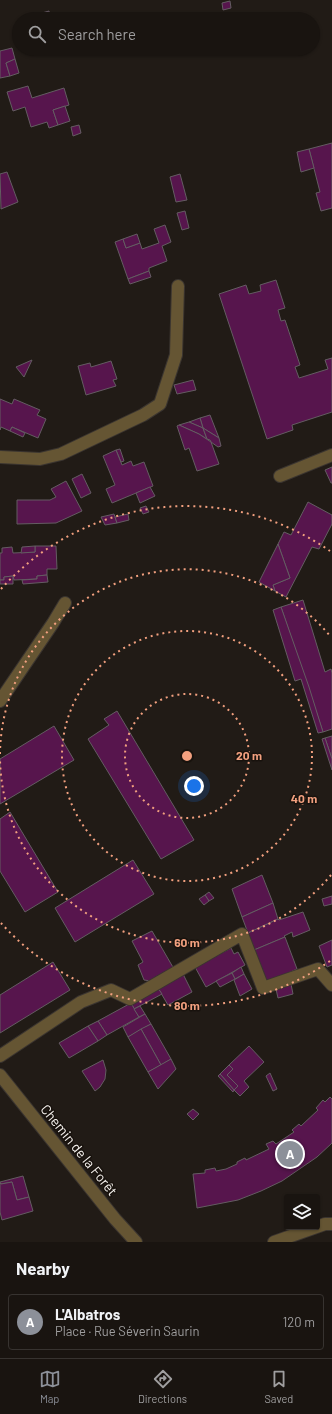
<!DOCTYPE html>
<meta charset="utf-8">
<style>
body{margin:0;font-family:Barlow,sans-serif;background:#221d19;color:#f1f3f6}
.controls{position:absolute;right:12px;bottom:12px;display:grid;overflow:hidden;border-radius:4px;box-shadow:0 1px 3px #0004}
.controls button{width:36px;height:36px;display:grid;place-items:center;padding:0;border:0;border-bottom:1px solid #373330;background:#191410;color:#f1f3f6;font:20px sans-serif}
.you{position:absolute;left:194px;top:786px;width:14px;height:14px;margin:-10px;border:3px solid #fff;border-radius:50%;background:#1a73e8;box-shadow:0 0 0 6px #1a73e833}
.badge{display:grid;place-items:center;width:26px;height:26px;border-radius:50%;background:#8c9099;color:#fff;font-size:13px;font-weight:700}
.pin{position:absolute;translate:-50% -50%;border:2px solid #fff;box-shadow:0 1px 4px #0006}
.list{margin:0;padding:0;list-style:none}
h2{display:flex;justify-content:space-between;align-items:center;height:52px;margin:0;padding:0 16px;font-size:17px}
h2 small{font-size:13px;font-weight:400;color:#9f9e9f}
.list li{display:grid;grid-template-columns:26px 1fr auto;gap:12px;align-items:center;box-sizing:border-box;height:56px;margin:0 8px 8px;padding:0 8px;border:1px solid #373330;border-radius:4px}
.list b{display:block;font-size:15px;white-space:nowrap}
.list p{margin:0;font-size:13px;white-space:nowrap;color:#9f9e9f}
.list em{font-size:13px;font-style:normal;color:#9f9e9f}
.icon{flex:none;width:22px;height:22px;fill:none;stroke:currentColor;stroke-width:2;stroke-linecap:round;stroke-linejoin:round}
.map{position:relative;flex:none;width:332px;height:1242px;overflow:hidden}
.search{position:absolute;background:#191410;box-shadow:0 1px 3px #0004;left:12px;right:12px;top:12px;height:44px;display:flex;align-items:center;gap:10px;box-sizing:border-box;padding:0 14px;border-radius:22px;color:#9f9e9f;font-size:15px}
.sheet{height:116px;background:#191410}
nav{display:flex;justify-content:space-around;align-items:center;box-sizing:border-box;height:56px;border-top:1px solid #373330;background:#191410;font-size:11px;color:#9f9e9f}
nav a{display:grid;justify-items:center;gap:2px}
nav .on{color:#8c9099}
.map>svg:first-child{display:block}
</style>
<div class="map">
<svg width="332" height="1242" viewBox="0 0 332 1242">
<rect width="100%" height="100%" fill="#211b16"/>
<g fill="#57154d" stroke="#645c62">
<path d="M 230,1 L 231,8 L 223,10 L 222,3 Z"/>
<path d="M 49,11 L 50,19 L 44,19 L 42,13 Z"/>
<path d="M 12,48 L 15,59 L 6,63 L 10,76 L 0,78 L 0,51 Z"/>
<path d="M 15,59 L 19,73 L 10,76 L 6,63 Z"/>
<path d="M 28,86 L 32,98 L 64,88 L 69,105 L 53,110 L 58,125 L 49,128 L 47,122 L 31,127 L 25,107 L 13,111 L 7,92 Z"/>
<path d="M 65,106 L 70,121 L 58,125 L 53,110 Z"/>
<path d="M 79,125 L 81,133 L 73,136 L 71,127 Z"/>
<path d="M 332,143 L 332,208 L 321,211 L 316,193 L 320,192 L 309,149 Z"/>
<path d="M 309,149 L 314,168 L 301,172 L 297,152 Z"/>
<path d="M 7,172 L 18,202 L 1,209 L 0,174 Z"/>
<path d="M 180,174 L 187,200 L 176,202 L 170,177 Z"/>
<path d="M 185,211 L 189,228 L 182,230 L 177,213 Z"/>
<path d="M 165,225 L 171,242 L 162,246 L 167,261 L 149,268 L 149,271 L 128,279 L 115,242 L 123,239 L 126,248 L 140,243 L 142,249 L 159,243 L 154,229 Z"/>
<path d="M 137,234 L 140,243 L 126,248 L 123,239 Z"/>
<path d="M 149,271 L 151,277 L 130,284 L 128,279 Z"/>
<path d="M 276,280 L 285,308 L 278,310 L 281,321 L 285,320 L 300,365 L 295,367 L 299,378 L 328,369 L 325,360 L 332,358 L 332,412 L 292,425 L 293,430 L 267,439 L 219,294 L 246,285 L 249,294 L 261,291 L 260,285 Z"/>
<path d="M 32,360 L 24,377 L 16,367 Z"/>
<path d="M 111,361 L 117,379 L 113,380 L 116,386 L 86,395 L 78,366 L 90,363 L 91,367 Z"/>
<path d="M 193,380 L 196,390 L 177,394 L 174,385 Z"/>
<path d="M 0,399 L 12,404 L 14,399 L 40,410 L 37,415 L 46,419 L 38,438 L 12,427 L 10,431 L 1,427 L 0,430 Z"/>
<path d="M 210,415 L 219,438 L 203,428 L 200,418 Z"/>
<path d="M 200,418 L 203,428 L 189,422 Z"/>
<path d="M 189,422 L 203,428 L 207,439 L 199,434 L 179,425 Z"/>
<path d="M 179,425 L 199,434 L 211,442 L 219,464 L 197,471 L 189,448 L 185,450 L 177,426 Z"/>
<path d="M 12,427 L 25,433 L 23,437 L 10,431 Z"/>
<path d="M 203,428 L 219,438 L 221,446 L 218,447 L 211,442 L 210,440 L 207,439 Z"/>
<path d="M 120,449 L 124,461 L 121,462 L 116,450 Z"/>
<path d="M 116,450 L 122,465 L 131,461 L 133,466 L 144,462 L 153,486 L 112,503 L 106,489 L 115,485 L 103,456 Z"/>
<path d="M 332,467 L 332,483 L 331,483 L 325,470 Z"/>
<path d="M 82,474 L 91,493 L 81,498 L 72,479 Z"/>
<path d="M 66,481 L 82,511 L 56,523 L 17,524 L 17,500 L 50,500 L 56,497 L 51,489 Z"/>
<path d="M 150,487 L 155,496 L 140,503 L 136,493 Z"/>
<path d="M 308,502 L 332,515 L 332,524 L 319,549 L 312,547 L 286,597 L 275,591 L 273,585 L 290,578 L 278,544 L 284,532 L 291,535 Z"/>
<path d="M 146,506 L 149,512 L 143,514 L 140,508 Z"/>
<path d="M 114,514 L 117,523 L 105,525 L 101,517 Z"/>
<path d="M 128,514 L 129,520 L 117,523 L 115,517 Z"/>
<path d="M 278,544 L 290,578 L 273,585 L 275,591 L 259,582 Z"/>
<path d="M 35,546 L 56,546 L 57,569 L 47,569 L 47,575 L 37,576 L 37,579 L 14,580 L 13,576 L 4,577 L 4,580 L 0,580 L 0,553 L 2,553 L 2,548 L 12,547 L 13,553 L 35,552 Z"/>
<path d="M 35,546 L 35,552 L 21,553 L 22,547 Z"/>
<path d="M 47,575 L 48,582 L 23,584 L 22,580 L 37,579 L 37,576 Z"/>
<path d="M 13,576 L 13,584 L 0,584 L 0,580 L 4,580 L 4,577 Z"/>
<path d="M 303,600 L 325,672 L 331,669 L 332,673 L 332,729 L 323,732 L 281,607 Z"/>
<path d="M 281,607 L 309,687 L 323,732 L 318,733 L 301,679 L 295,681 L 273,610 Z"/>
<path d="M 117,711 L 194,840 L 161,859 L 88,739 L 109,725 L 104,719 Z"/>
<path d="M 54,726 L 74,760 L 0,804 L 0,759 Z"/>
<path d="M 332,736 L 332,759 L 325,738 Z"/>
<path d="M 325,738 L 332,759 L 332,770 L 322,739 Z"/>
<path d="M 10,812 L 58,892 L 25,912 L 0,871 L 0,819 Z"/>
<path d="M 133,860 L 154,894 L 75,942 L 55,908 Z"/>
<path d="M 262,875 L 273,903 L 242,917 L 232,889 Z"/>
<path d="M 209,892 L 214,898 L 209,901 L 205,895 Z"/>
<path d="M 205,895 L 209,901 L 204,905 L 199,899 Z"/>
<path d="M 332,896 L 332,904 L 324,906 L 322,899 Z"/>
<path d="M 273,903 L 278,919 L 248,933 L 242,917 Z"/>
<path d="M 303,912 L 310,930 L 293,937 L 292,932 L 284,936 L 285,937 L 254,950 L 248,933 L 278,919 L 279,920 Z"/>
<path d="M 152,931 L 174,969 L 151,981 L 144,980 L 138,965 L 143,962 L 132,941 Z"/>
<path d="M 285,937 L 297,969 L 266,983 L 254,950 Z"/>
<path d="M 332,940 L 332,965 L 327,967 L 319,946 Z"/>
<path d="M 231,948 L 234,954 L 238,952 L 245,965 L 206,987 L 195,967 Z"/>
<path d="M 53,962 L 70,990 L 0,1033 L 0,995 Z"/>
<path d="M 241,967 L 244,974 L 235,979 L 232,973 Z"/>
<path d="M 232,973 L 235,979 L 220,987 L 216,981 Z"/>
<path d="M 183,974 L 192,992 L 168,1005 L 158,988 Z"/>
<path d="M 244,974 L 252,989 L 240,996 L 234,980 Z"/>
<path d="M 291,984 L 293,994 L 278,998 L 276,989 Z"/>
<path d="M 158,988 L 162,994 L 134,1009 L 131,1003 Z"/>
<path d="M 131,1003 L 139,1017 L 107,1035 L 98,1021 Z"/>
<path d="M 140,1006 L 145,1014 L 139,1017 L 134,1009 Z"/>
<path d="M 145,1014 L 151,1024 L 128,1037 L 123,1027 Z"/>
<path d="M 98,1021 L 107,1035 L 98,1041 L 88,1026 Z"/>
<path d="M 151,1024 L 171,1059 L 161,1065 L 141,1029 Z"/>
<path d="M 88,1026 L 98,1041 L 69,1058 L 59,1043 Z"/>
<path d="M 141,1029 L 161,1065 L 148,1072 L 128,1037 Z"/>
<path d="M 249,1046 L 264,1062 L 244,1081 L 249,1087 L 240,1096 L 234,1090 L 238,1086 L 227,1075 L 233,1069 L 229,1065 Z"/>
<path d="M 171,1059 L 176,1069 L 158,1089 L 148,1072 Z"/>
<path d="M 103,1060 L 106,1070 L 105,1079 L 100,1087 L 95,1091 L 82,1071 Z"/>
<path d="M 229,1065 L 233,1069 L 227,1075 L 238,1086 L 234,1090 L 220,1074 Z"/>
<path d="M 270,1073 L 277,1089 L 273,1091 L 266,1076 Z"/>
<path d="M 220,1074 L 234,1090 L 233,1092 L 218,1076 Z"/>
<path d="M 330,1097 L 332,1099 L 332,1143 L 317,1157 L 282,1181 L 261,1191 L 238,1200 L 197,1208 L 193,1174 L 205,1173 L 205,1170 L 215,1168 L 216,1171 L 226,1169 L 237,1164 L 237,1162 L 245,1158 L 246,1160 L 269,1149 L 266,1144 L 273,1141 L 276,1144 L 294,1132 L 292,1130 L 299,1124 L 301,1126 L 318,1110 L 316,1108 L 323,1100 L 325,1102 Z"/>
<path d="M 193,1109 L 199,1114 L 193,1120 L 187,1114 Z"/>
<path d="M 23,1176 L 29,1197 L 17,1200 L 12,1182 L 1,1184 L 0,1182 Z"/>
<path d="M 12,1182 L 17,1200 L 29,1197 L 33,1211 L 2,1220 L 0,1212 L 0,1183 L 1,1184 Z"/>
</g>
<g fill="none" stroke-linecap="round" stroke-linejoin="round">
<g stroke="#3b3530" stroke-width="14">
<g id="minor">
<path d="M 0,457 L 40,459 L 61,454 L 143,415 L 160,404 L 176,355 L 178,286"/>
<path d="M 280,476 L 332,455"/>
<path d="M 0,701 L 53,623 L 65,603"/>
<path d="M 0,1056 L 81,1002 L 111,990 L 130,999 L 242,934 L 263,988 L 318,969 L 332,985"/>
<path d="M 0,1075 L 115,1219 L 136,1242"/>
<path d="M 274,1242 L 325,1224 L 332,1224"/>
</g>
</g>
<use href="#minor" stroke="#655533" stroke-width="12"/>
</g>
<g fill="none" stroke="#f2a07f" stroke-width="2" stroke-dasharray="2 4">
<circle cx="187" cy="756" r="62"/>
<circle cx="187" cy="756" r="125"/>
<path d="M331 875A187 187 0 0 1 0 758M0 754A187 187 0 0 1 331 637"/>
<path d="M330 961A250 250 0 0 1 1 923M1 589A250 250 0 0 1 330 551"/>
</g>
<g text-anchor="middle" stroke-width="3" stroke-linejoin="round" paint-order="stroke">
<g font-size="14" fill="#f6f2ee" stroke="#18120d">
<text transform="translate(79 1150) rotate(51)" y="5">Chemin de la Forêt</text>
</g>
</g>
<circle cx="187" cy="756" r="6" fill="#f2a07f" stroke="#18120d" stroke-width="2"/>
<g font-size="12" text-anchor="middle" font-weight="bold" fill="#f2a07f" stroke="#18120d" stroke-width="3" stroke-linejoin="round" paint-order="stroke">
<text x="249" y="760">20 m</text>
<text x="304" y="803">40 m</text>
<text x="187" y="947">60 m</text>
<text x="187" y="1010">80 m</text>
</g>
</svg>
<div class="controls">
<button><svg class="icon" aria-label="layers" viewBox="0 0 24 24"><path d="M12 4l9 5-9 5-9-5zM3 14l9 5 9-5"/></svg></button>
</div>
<div class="you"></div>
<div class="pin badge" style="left:290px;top:1154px">A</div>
<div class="search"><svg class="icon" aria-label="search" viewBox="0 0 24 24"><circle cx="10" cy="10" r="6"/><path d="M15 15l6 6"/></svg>Search here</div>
</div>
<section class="sheet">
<h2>Nearby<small></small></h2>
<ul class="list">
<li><span class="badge">A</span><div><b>L'Albatros</b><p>Place · Rue Séverin Saurin</p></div><em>120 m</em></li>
</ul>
</section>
<nav>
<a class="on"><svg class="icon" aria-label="map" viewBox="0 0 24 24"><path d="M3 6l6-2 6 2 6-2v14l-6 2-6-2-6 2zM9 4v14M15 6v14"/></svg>Map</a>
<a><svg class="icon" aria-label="directions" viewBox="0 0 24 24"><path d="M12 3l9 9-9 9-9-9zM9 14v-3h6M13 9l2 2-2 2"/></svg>Directions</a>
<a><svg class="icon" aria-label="saved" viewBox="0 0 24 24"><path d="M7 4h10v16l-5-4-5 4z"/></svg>Saved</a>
</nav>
